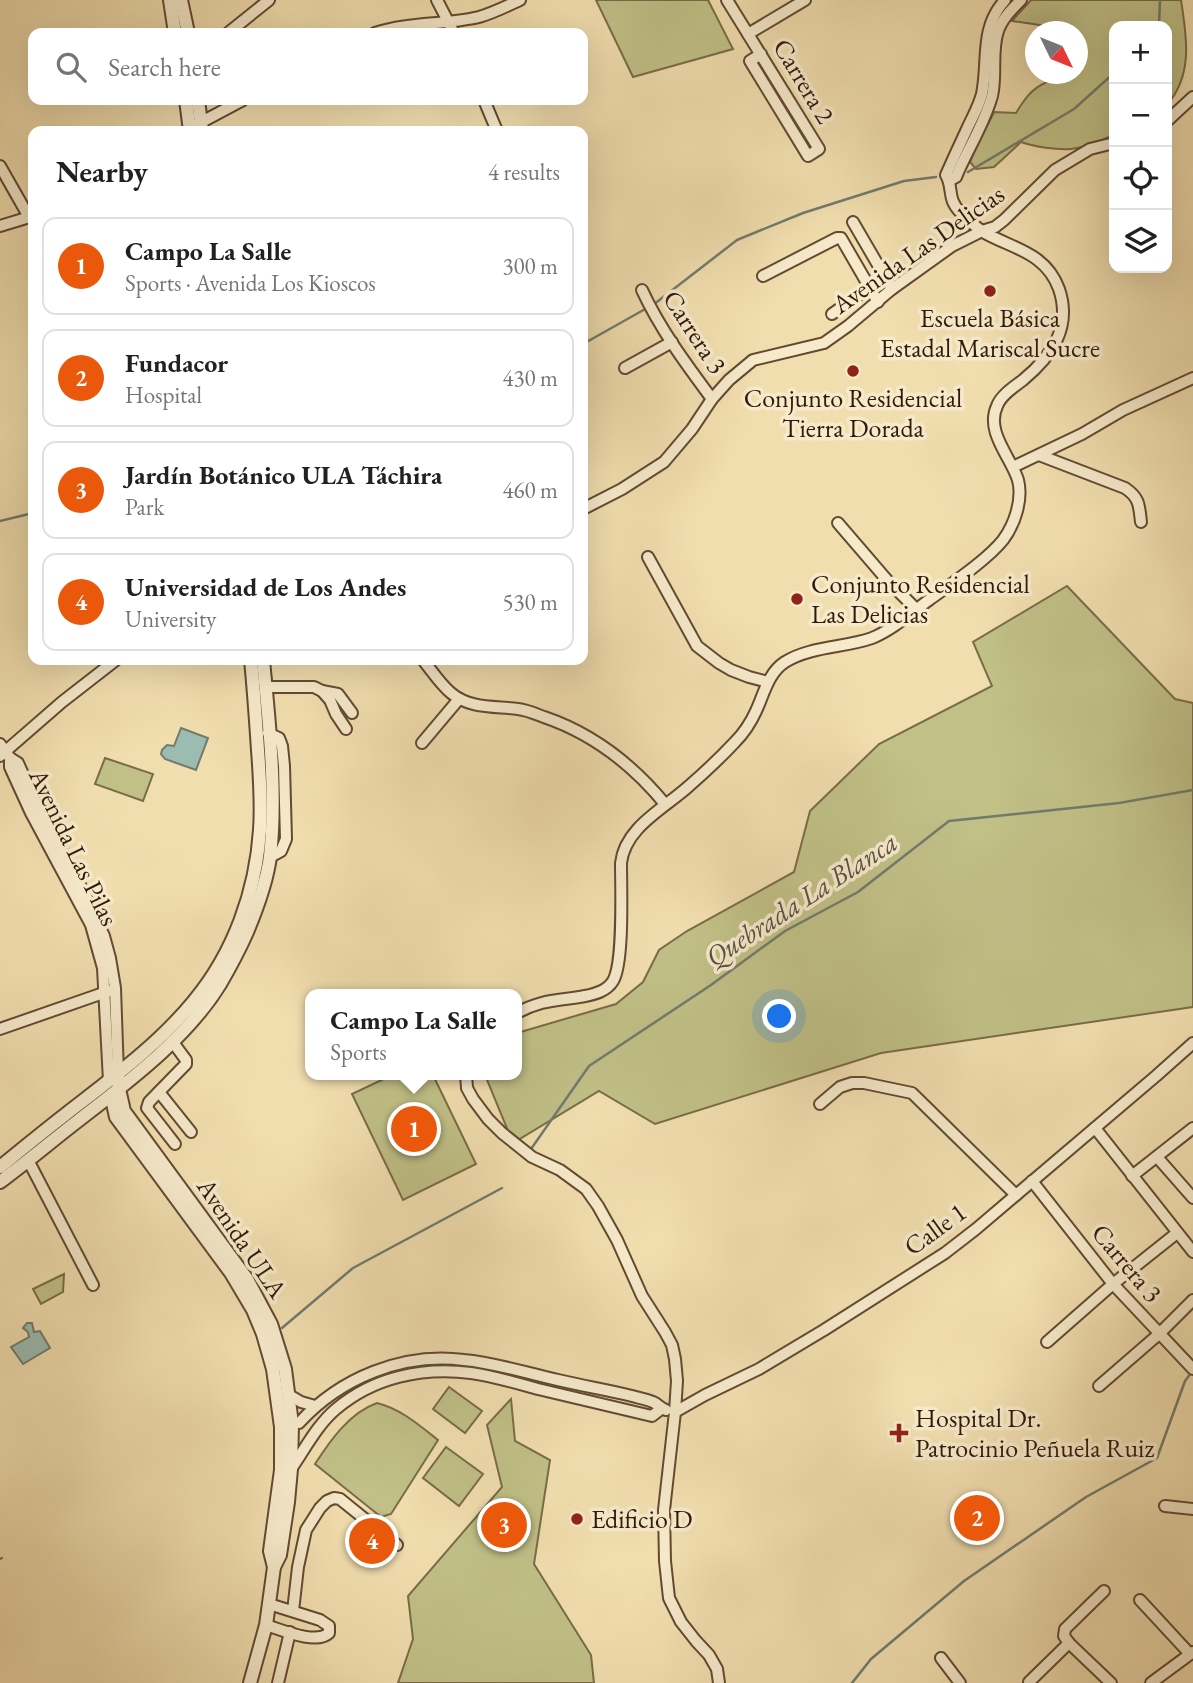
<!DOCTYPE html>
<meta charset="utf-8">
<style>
body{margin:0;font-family:"EB Garamond",serif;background:#f6f6f6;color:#202124}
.controls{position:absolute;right:21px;top:21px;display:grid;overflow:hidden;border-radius:14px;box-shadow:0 7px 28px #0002}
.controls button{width:63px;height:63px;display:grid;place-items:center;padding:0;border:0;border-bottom:2px solid #e0e0e0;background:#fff;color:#202124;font:35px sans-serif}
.compass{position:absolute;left:1025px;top:21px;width:63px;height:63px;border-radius:50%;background:#fff;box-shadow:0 7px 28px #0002;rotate:133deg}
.you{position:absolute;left:780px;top:1017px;width:24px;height:24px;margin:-18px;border:5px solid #fff;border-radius:50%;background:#1a73e8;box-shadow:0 0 0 10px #1a73e833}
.badge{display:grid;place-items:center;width:46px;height:46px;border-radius:50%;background:#ea580c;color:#fff;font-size:23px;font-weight:700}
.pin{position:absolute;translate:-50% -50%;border:4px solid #fff;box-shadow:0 2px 7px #0006}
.popup{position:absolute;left:305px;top:989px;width:217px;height:91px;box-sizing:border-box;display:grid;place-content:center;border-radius:14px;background:#fff;filter:drop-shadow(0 2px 5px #0005);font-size:23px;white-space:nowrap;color:#757577}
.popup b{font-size:26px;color:#202124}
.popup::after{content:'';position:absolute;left:50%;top:100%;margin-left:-14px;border:14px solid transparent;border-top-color:#fff}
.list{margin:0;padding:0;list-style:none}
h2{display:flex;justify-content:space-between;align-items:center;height:91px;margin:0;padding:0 28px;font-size:30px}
h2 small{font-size:23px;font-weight:400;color:#757577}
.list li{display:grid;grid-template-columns:46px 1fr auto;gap:21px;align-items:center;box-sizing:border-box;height:98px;margin:0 14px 14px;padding:0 14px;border:2px solid #e0e0e0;border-radius:14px}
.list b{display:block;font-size:26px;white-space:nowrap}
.list p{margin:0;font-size:23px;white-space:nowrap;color:#757577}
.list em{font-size:23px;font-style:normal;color:#757577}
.icon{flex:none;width:38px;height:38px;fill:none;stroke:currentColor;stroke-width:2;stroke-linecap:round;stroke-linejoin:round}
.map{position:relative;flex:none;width:1193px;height:1683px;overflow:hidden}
.search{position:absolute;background:#fff;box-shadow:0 7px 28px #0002;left:28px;top:28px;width:560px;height:77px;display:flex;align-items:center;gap:18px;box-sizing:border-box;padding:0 24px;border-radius:14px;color:#757577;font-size:26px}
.panel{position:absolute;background:#fff;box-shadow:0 7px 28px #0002;left:28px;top:126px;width:560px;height:539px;border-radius:14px}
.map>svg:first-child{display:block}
</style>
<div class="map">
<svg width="1193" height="1683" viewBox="0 0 1193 1683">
<rect width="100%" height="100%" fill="#f1deaf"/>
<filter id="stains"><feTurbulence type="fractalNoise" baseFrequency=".00286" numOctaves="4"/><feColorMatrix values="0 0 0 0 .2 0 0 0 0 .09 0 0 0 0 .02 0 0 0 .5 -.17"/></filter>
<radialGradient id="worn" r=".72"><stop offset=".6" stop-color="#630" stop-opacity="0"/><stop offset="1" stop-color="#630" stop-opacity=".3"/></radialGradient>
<g fill="#c0c087" stroke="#796c48" stroke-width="2">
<path d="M 596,0 L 708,0 L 733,49 L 633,77 Z"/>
<path d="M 1031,0 L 1181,0 C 1187,38 1193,75 1167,105 L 1167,26 L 1114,26 L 1114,135 C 1101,140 1086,148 1071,149 C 1056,150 1035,147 1021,142 L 994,167 L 976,169 L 970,162 C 976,144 986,129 994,112 L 1016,113 C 1024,100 1031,89 1045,83 C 1051,79 1055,79 1060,74 L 1078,74 L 1078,32 L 1066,31 L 1060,28 L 1012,21 Z"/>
<path d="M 1067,586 L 1175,699 L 1193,703 L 1193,1007 L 881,1053 L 655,1124 L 599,1091 L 513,1143 L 485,1075 L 517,1075 L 517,1033 L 616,1004 L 643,982 L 659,950 L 687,931 L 794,872 L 810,811 L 879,744 L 992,686 L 973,642 Z"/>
<path d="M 105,758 L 153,774 L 143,801 L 95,784 Z"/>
<path d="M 392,1075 L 433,1075 L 476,1164 L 403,1200 L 352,1094 Z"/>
<path d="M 64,1274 L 63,1292 L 41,1304 L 33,1289 Z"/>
<path d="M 449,1387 L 482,1411 L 465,1433 L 433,1409 Z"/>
<path d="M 511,1399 L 515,1441 L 550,1460 L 534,1564 L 591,1655 L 594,1683 L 398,1683 L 413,1639 L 408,1596 L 502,1487 L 487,1425 Z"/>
<path d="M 377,1403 C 401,1409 419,1425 438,1440 L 391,1514 L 381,1517 L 315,1464 C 330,1441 349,1413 377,1403 Z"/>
<path d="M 446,1447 L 483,1474 L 459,1506 L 423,1478 Z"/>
</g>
<g fill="#9bbcb0" stroke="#717b6d" stroke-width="2">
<path d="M 181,728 L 208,738 L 196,770 L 165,759 L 161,754 L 162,750 L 167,745 L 174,746 Z"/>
<path d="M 27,1323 L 32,1323 L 34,1332 L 40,1331 L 50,1348 L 23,1364 L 11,1347 L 29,1337 L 28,1332 L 23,1328 Z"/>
</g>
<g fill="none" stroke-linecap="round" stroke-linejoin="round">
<g stroke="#717b6d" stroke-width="2.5">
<path d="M 1159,26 L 1160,0"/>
<path d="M 968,172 L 1074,109 L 1114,73"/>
<path d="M 653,305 L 737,240 L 803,213 L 904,181 L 936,177"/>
<path d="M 583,344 L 647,308"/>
<path d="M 0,521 L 33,513"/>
<path d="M 531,1149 L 589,1066 L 711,985 L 785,931 L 858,892 L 949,821 L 1119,803 L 1193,790"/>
<path d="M 282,1328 L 353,1268 L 502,1188"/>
<path d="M 0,1559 L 2,1558"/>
<path d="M 852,1683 L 871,1659 L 964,1581 L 1086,1497 L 1157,1458 L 1185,1381 L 1191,1373"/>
</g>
<g stroke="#624a32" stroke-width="14">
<g id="minor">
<path d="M 437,0 L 454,33"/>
<path d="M 727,0 L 819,149 L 808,156 L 750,61 L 761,54"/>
<path d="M 228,33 L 269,0"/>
<path d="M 375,33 C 409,22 445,25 479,17 C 493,13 507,6 520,0"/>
<path d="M 748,34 L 805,0"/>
<path d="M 484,100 L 497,131"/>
<path d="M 1167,121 L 1193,97"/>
<path d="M 196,125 L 243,100"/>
<path d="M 0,166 L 29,217"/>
<path d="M 949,181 L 956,177 C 967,150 984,125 992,96 C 997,75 991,51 998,31 C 1002,19 1012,9 1021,0"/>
<path d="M 853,222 L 892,289"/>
<path d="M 0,226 L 33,216"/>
<path d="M 763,276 L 837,238 L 841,238 L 878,302"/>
<path d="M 642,290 C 660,329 686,364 712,399"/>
<path d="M 832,314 L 870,287"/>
<path d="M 625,368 L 672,342"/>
<path d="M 1039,455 L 1125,488 C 1140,498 1139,506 1141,522"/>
<path d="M 1013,467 L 1082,434 L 1123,410 L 1193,378"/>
<path d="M 583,509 L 622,489 L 664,462 L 692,429 L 712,399 L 729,380 L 753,360 L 824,343 L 848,326 L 892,289 L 952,246 L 982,231 L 995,227 L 1004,220 L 1055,170 L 1090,149 L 1114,143"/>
<path d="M 838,523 L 887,580 L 916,609"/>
<path d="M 648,557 L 697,646 L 719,663 L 731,670 L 749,677 L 768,682"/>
<path d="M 423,660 C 432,671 440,684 451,693 C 470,709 495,706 518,709 C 527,710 536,714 544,717 C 594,734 632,764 665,804"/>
<path d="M 265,687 L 314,687 L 322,691 L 330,700 L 336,714 L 346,729"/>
<path d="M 322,691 L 338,694 L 352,713"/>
<path d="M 268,733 L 279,738 L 282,746 L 284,766 L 286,839 L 281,851 L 270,857"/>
<path d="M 422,743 L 459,699"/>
<path d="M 0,744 L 10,758 L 18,763 L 38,808 L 87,898 L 104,936 L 110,958 L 115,988 L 118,1074"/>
<path d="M 0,756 L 62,702 L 116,660"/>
<path d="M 10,758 L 10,767 L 31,813 L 91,925 L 103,968 L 109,1081"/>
<path d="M 517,1013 C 542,999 558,1001 585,996 C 595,994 607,991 613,981 C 624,963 621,888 621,863 C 625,827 665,808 689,786 C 705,772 721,757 735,742 C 743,734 751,722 756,711 C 764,694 768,673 785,662 C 811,646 844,648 872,638 C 892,630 911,613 929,600 C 951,584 987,560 1003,540 C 1015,524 1023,499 1018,480 C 1011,457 985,432 997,406 C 1001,395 1014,387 1023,380 C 1052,356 1072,327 1059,289 C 1046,253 1014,249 985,233 C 977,228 968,220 961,213 C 946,198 954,189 946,175 C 953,159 960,144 967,129 C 972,118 979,106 982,94 C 989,60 979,29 1005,0"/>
<path d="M 0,1029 L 109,991"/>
<path d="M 172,1041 L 186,1060 L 186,1064 L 149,1102 L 147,1108 L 175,1144"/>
<path d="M 466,1075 L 467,1088 L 473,1099 L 488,1119 L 502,1133 L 532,1157 L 560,1170 L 586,1189 L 598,1206 L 617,1240 L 642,1296 L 665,1332 L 672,1345 L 675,1359 L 677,1381 L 675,1412 L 664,1510 L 665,1561 L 669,1598 L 681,1622 L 696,1641 L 709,1655 L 717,1669 L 719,1683"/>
<path d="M 159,1092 L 191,1132"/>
<path d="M 820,1104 L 840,1087 L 852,1083 L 864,1083 L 912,1093 L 1016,1195"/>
<path d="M 1095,1128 L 1193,1252"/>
<path d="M 1157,1157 L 1193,1198"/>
<path d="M 28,1160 L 93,1285"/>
<path d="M 1132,1176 L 1193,1128"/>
<path d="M 1032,1181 L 1113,1284 L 1193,1369"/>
<path d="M 1047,1342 L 1113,1284 L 1177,1233"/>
<path d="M 1099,1386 L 1159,1334 L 1193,1300"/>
<path d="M 289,1395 L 301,1402 L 315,1406"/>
<path d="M 675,1412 L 705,1395 L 759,1369 L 824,1330 L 945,1253 L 976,1229 L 1156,1076 L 1193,1043"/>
<path d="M 299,1423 C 340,1378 403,1352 464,1360 C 496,1363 527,1373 558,1380 C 583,1386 608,1390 632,1396 C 639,1398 646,1399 653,1402 C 658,1404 660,1408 666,1410"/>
<path d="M 291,1469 C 305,1449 317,1425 336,1409 C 374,1377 422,1367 471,1373 C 493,1376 516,1383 538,1389 C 576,1398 614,1407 652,1416 L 661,1409"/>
<path d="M 1165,1506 L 1193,1509"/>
<path d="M 1104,1591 L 1065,1629 L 1064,1636 L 1069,1643 L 1111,1683"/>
<path d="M 1140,1600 L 1190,1654"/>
<path d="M 293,1611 L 298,1567 L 306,1530 L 320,1508 L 327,1501 L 334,1498 L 340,1499 L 397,1545"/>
<path d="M 266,1625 C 282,1630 316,1645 329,1633 L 329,1626 L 320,1620 L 269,1604"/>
<path d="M 941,1658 L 960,1683"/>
<path d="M 1029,1682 L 1069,1643"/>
<path d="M 278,1683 L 290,1632"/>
<path d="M 1151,1683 L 1193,1652"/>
</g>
</g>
<g stroke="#624a32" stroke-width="16">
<g id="tertiary">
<path d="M 170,0 L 175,33"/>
<path d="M 181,0 L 188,33"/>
<path d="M 186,100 L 190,131"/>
<path d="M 198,100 L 202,131"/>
<path d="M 118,1074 L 119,1089 L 124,1111 L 247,1279 L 271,1324 L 285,1369 L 292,1424 L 291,1469 L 288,1502 L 280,1555 L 274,1567 L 266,1625 L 250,1683"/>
<path d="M 112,1099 L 116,1117 L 231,1273 L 253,1310 L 263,1334 L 273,1369 L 281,1427 L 281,1470 L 270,1551 L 274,1567"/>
<path d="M 0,1167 C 22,1149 44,1131 66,1114 C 111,1079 158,1045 194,1001 C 234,953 256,891 260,830 C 262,803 260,777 258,750 C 256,720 254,690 251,660"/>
<path d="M 0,1182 C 27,1162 53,1140 79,1120 C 129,1081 187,1038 220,984 C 230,967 239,950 247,932 C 257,908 267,882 270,856 C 277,793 269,723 263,660"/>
</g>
</g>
<use href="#minor" stroke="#f6eacb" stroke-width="10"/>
<use href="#tertiary" stroke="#f6eacb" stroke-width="12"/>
</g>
<g fill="#8f2418" stroke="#f6eacb" stroke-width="2.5">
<circle cx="990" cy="291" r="7"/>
<circle cx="853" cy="371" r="7"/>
<circle cx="797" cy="599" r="7"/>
<path d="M895.5 1422.5h7v7h7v7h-7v7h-7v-7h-7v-7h7z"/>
<circle cx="577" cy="1519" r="7"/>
</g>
<g text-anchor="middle" stroke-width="7" stroke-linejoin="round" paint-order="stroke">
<g font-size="26" fill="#321908" stroke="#f6eacb">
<text transform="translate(804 81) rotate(59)" y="9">Carrera 2</text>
<text transform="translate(918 249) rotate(-35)" y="9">Avenida Las Delicias</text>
<text transform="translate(695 332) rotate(57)" y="9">Carrera 3</text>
<text transform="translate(74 847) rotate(64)" y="9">Avenida Las Pilas</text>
<text transform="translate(935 1229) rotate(-36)" y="9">Calle 1</text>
<text transform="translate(242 1238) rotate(56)" y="9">Avenida ULA</text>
<text transform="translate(1127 1263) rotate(50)" y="9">Carrera 3</text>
</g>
<g font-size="26" fill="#321908" stroke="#f6eacb" text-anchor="start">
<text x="990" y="327" text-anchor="middle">Escuela Básica<tspan x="990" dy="30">Estadal Mariscal Sucre</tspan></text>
<text x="853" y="407" text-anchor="middle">Conjunto Residencial<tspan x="853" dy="30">Tierra Dorada</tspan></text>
<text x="811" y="593">Conjunto Residencial<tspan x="811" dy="30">Las Delicias</tspan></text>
<text x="915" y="1427">Hospital Dr.<tspan x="915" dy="30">Patrocinio Peñuela Ruiz</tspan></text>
<text x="591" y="1528">Edificio D</text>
</g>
<g font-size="28" font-style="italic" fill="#575243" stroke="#f6eacb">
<text transform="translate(801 899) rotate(-33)" y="10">Quebrada La Blanca</text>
</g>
</g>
<rect width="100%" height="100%" filter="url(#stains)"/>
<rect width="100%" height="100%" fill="url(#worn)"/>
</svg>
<div class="controls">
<button>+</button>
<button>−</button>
<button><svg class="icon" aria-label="locate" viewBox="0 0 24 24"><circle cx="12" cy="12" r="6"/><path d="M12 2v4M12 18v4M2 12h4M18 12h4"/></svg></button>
<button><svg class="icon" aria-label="layers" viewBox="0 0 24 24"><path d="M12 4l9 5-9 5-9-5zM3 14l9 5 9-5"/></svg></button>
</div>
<svg class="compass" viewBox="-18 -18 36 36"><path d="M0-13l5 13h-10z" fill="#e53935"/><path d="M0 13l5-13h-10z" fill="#757577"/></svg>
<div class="you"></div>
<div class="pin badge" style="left:414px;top:1129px">1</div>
<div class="popup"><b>Campo La Salle</b>Sports</div>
<div class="pin badge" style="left:977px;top:1518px">2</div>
<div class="pin badge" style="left:504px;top:1525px">3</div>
<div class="pin badge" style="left:372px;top:1541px">4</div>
<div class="search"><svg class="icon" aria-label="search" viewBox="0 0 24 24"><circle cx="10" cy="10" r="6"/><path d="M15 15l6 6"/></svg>Search here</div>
<section class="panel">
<h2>Nearby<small>4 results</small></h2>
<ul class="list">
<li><span class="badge">1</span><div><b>Campo La Salle</b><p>Sports · Avenida Los Kioscos</p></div><em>300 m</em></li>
<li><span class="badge">2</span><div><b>Fundacor</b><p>Hospital</p></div><em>430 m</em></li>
<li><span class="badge">3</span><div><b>Jardín Botánico ULA Táchira</b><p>Park</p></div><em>460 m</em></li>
<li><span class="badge">4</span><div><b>Universidad de Los Andes</b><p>University</p></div><em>530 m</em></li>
</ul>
</section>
</div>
